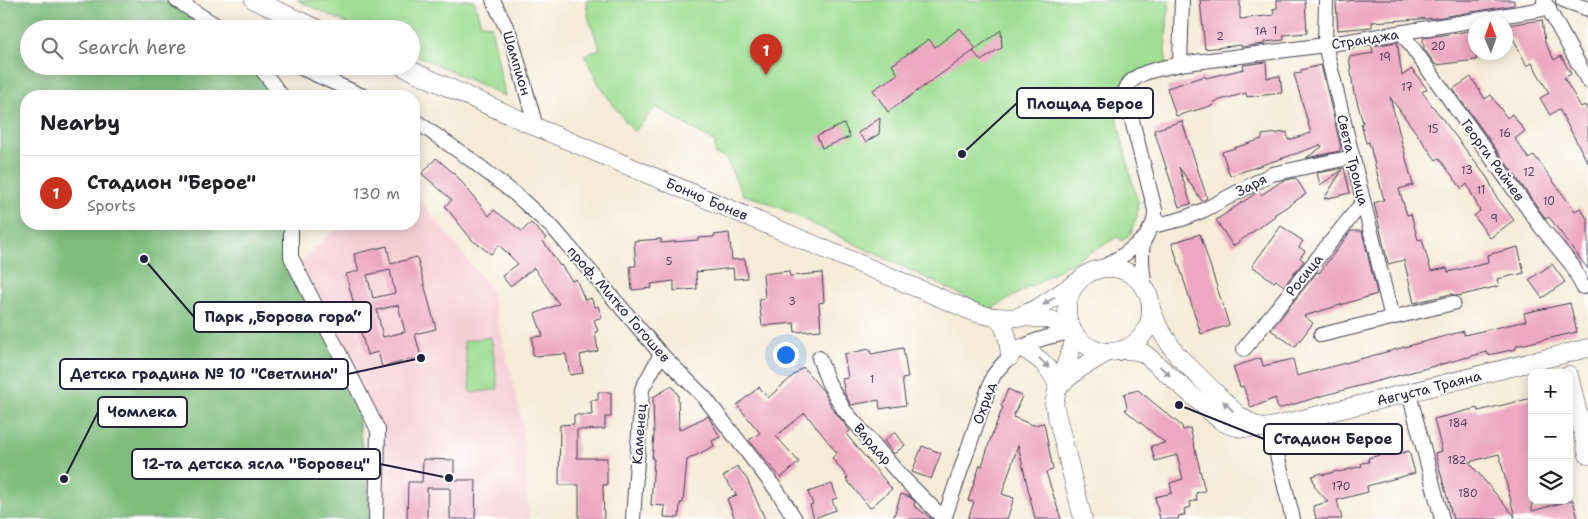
<!DOCTYPE html>
<meta charset="utf-8">
<style>
body{margin:0;font-family:"Shantell Sans",sans-serif;background:#f2f2f2;color:#202124}
.controls{position:absolute;right:15px;bottom:15px;display:grid;overflow:hidden;border-radius:10px;box-shadow:0 2px 12px #0003}
.controls button{width:45px;height:45px;display:grid;place-items:center;padding:0;border:0;border-bottom:1px solid #e0e0e0;background:#fff;color:#202124;font:25px sans-serif}
.compass{position:absolute;left:1468px;top:15px;width:45px;height:45px;border-radius:50%;background:#fff;box-shadow:0 2px 12px #0003;rotate:359deg}
.you{position:absolute;left:785px;top:354px;width:18px;height:18px;margin:-12px;border:4px solid #fff;border-radius:50%;background:#1a73e8;box-shadow:0 0 0 8px #1a73e833}
.badge{display:grid;place-items:center;width:32px;height:32px;border-radius:50%;background:#c8321e;color:#fff;font-size:16px;font-weight:700}
.pin{position:absolute;translate:-50% -41px;filter:drop-shadow(0 1px 2px #0008)}
.pin::after{content:'';position:absolute;top:26px;width:18px;height:15px;background:inherit;clip-path:polygon(0 0,100% 0,50% 100%)}
.list{margin:0;padding:0;list-style:none}
h2{display:flex;justify-content:space-between;align-items:center;height:65px;margin:0;padding:0 20px;font-size:21px}
h2 small{font-size:16px;font-weight:400;color:#757577}
.list li{display:grid;grid-template-columns:32px 1fr auto;gap:15px;align-items:center;box-sizing:border-box;height:75px;padding:0 20px;border-top:1px solid #e0e0e0}
.list b{display:block;font-size:19px;white-space:nowrap}
.list p{margin:0;font-size:16px;white-space:nowrap;color:#757577}
.list em{font-size:16px;font-style:normal;color:#757577}
.icon{flex:none;width:28px;height:28px;fill:none;stroke:currentColor;stroke-width:2;stroke-linecap:round;stroke-linejoin:round}
.map{position:relative;flex:none;width:1588px;height:519px;overflow:hidden}
.search{position:absolute;background:#fff;box-shadow:0 2px 12px #0003;left:20px;top:20px;width:400px;height:55px;display:flex;align-items:center;gap:12px;box-sizing:border-box;padding:0 18px;border-radius:28px;color:#757577;font-size:19px}
.panel{position:absolute;background:#fff;box-shadow:0 2px 12px #0003;left:20px;top:90px;width:400px;height:140px;border-radius:20px}
.map>svg:first-child{display:block}
</style>
<div class="map">
<svg width="1588" height="519" viewBox="0 0 1588 519">
<rect width="100%" height="100%" fill="#fff"/>
<filter id="ink" filterUnits="userSpaceOnUse"><feTurbulence type="fractalNoise" baseFrequency=".02" numOctaves="2"/><feDisplacementMap in="SourceGraphic" scale="10" xChannelSelector="R" yChannelSelector="G"/><feConvolveMatrix kernelMatrix="1 2 1 2 8 2 1 2 1" color-interpolation-filters="sRGB"/></filter>
<filter id="wash" filterUnits="userSpaceOnUse"><feTurbulence type="fractalNoise" baseFrequency=".0096" numOctaves="4" result="noise"/><feDisplacementMap in="SourceGraphic" scale="20" xChannelSelector="R" yChannelSelector="G"/><feGaussianBlur stdDeviation="1.12" result="paint"/><feColorMatrix in="noise" values="0 0 0 0 0 0 0 0 0 0 0 0 0 0 0 0 0 1.4 0 .05"/><feComposite in="paint" operator="in"/></filter>
<g filter="url(#wash)">
<rect width="100%" height="100%" fill="#f5ebd7"/>
<path fill="#f6cfd6" d="M 414,192 L 491,290 L 523,426 L 529,519 L 367,519 L 376,437 L 292,271 L 340,224 L 414,224 Z"/>
<g fill="#9fde93" stroke="#608067">
<path d="M 297,0 L 474,0 L 481,24 L 491,25 L 505,96 L 411,53 L 411,29 L 359,29 Z"/>
<path d="M 586,0 L 1169,0 L 1165,53 L 1167,65 L 1123,82 L 1115,98 L 1114,105 L 1130,174 L 1138,202 L 1137,216 L 1131,233 L 1123,241 L 1117,237 L 991,309 L 765,201 L 743,195 L 725,157 L 715,155 L 715,142 L 656,107 L 634,132 L 617,110 L 600,86 L 584,55 L 600,49 L 588,16 Z"/>
<path d="M 491,337 L 498,389 L 471,393 L 464,341 Z"/>
</g>
<path fill="#7fbd7d" stroke="#50705c" d="M 0,0 L 163,0 L 212,29 L 29,29 L 29,66 L 256,66 L 278,96 L 26,96 L 26,224 L 286,224 L 283,250 L 324,327 L 356,391 L 359,423 L 367,477 L 370,519 L 0,519 Z"/>
<g id="blocks">
<g fill="#eda7c0" fill-rule="evenodd">
<path d="M 1200,0 L 1240,0 L 1240,19 L 1274,15 L 1273,9 L 1277,8 L 1277,0 L 1305,0 L 1307,33 L 1283,35 L 1284,40 L 1264,42 L 1264,44 L 1241,47 L 1241,45 L 1205,49 Z"/>
<path d="M 1357,0 L 1514,0 L 1514,5 L 1435,18 L 1372,22 L 1372,27 L 1338,30 L 1336,2 Z"/>
<path d="M 1542,20 L 1545,42 L 1554,60 L 1561,56 L 1571,74 L 1564,78 L 1581,107 L 1585,105 L 1588,111 L 1588,163 L 1559,109 L 1550,115 L 1540,98 L 1549,93 L 1532,63 L 1527,66 L 1513,38 L 1506,39 L 1506,25 Z"/>
<path d="M 960,28 L 976,49 L 888,112 L 873,90 L 898,74 L 892,65 L 929,39 L 935,47 Z"/>
<path d="M 1001,30 L 1002,48 L 997,50 L 981,61 L 973,51 Z"/>
<path d="M 1476,30 L 1476,60 L 1436,65 L 1424,49 L 1423,38 Z"/>
<path d="M 1397,42 L 1402,76 L 1412,69 L 1427,89 L 1422,92 L 1488,179 L 1497,198 L 1514,220 L 1490,238 L 1474,216 L 1480,211 L 1467,184 L 1462,189 L 1439,158 L 1436,160 L 1390,97 L 1413,185 L 1399,189 L 1407,215 L 1411,214 L 1418,240 L 1422,239 L 1431,271 L 1447,268 L 1448,272 L 1488,263 L 1487,255 L 1518,247 L 1524,273 L 1497,279 L 1499,286 L 1458,296 L 1451,294 L 1414,303 L 1404,260 L 1388,264 L 1374,203 L 1384,200 L 1369,142 L 1366,143 L 1361,124 L 1363,123 L 1355,94 L 1354,94 L 1349,57 L 1373,53 L 1372,46 Z"/>
<path d="M 1266,62 L 1267,78 L 1280,76 L 1282,93 L 1247,97 L 1246,93 L 1213,102 L 1214,105 L 1176,116 L 1167,88 L 1205,76 L 1206,78 L 1244,69 L 1243,65 Z"/>
<path d="M 1321,65 L 1341,148 L 1340,148 L 1340,151 L 1306,158 L 1322,147 L 1321,145 L 1230,176 L 1222,152 L 1262,139 L 1262,135 L 1287,132 L 1288,140 L 1311,133 L 1294,74 L 1301,73 L 1301,70 Z"/>
<path d="M 1471,77 L 1485,99 L 1491,95 L 1507,118 L 1512,114 L 1525,131 L 1515,139 L 1529,159 L 1534,155 L 1575,211 L 1580,208 L 1588,220 L 1588,269 L 1549,217 L 1546,219 L 1453,89 Z"/>
<path d="M 880,118 L 879,134 L 866,142 L 858,133 Z"/>
<path d="M 1182,121 L 1207,198 L 1202,201 L 1179,167 L 1191,204 L 1179,207 L 1154,130 Z"/>
<path d="M 844,124 L 850,137 L 822,148 L 817,136 Z"/>
<path d="M 436,158 L 456,175 L 489,216 L 494,210 L 522,231 L 531,223 L 546,238 L 543,241 L 560,266 L 561,265 L 572,281 L 576,279 L 585,300 L 591,298 L 595,307 L 598,306 L 602,317 L 594,320 L 598,331 L 595,332 L 598,351 L 580,355 L 583,373 L 570,375 L 566,354 L 533,356 L 532,337 L 543,336 L 535,314 L 559,304 L 534,268 L 510,286 L 502,276 L 518,264 L 499,245 L 491,254 L 472,240 L 445,206 L 452,200 L 422,174 Z"/>
<path d="M 1344,168 L 1350,193 L 1324,199 L 1342,170 L 1320,185 L 1317,173 Z"/>
<path d="M 1296,178 L 1306,194 L 1274,215 L 1275,216 L 1233,246 L 1216,220 L 1259,191 L 1261,195 L 1282,181 Z"/>
<path d="M 1281,226 L 1303,241 L 1299,247 L 1305,251 L 1300,258 L 1304,261 L 1284,286 L 1276,280 L 1274,282 L 1252,266 Z"/>
<path d="M 1351,231 L 1362,231 L 1377,294 L 1304,316 L 1313,323 L 1295,347 L 1271,330 L 1317,272 L 1319,273 Z"/>
<path d="M 729,233 L 732,260 L 745,259 L 747,278 L 734,279 L 733,268 L 696,272 L 697,289 L 674,291 L 674,281 L 651,284 L 652,288 L 632,290 L 630,266 L 636,266 L 634,241 L 661,239 L 661,243 L 698,240 L 698,238 L 714,237 L 714,235 Z"/>
<path d="M 1200,234 L 1229,325 L 1201,334 L 1172,243 Z"/>
<path d="M 387,246 L 391,264 L 417,257 L 436,329 L 415,334 L 421,357 L 382,367 L 378,352 L 367,355 L 346,274 L 359,271 L 354,254 ZM 390,270 L 395,293 L 373,298 L 367,275 ZM 398,305 L 405,332 L 383,337 L 377,310 Z"/>
<path d="M 1552,264 L 1565,282 L 1542,298 L 1529,280 Z"/>
<path d="M 789,271 L 790,276 L 822,273 L 824,302 L 819,303 L 821,330 L 795,332 L 794,323 L 762,326 L 759,299 L 765,298 L 763,274 Z"/>
<path d="M 1570,303 L 1577,332 L 1516,346 L 1516,349 L 1488,355 L 1487,352 L 1325,395 L 1278,409 L 1275,398 L 1251,408 L 1243,386 L 1240,387 L 1233,367 L 1261,358 L 1263,366 L 1293,359 L 1297,376 L 1464,331 L 1464,335 L 1526,321 L 1524,313 Z"/>
<path d="M 903,348 L 908,378 L 902,379 L 906,405 L 880,409 L 879,400 L 851,405 L 845,394 L 842,379 L 848,378 L 844,354 L 870,349 L 871,354 Z"/>
<path d="M 803,367 L 823,391 L 832,408 L 850,431 L 846,434 L 892,489 L 870,508 L 846,479 L 848,478 L 832,458 L 837,453 L 805,413 L 776,436 L 799,462 L 781,478 L 764,459 L 749,440 L 760,433 L 737,405 L 759,387 L 768,398 Z"/>
<path d="M 672,386 L 678,395 L 679,430 L 708,416 L 720,437 L 712,441 L 714,446 L 687,460 L 683,503 L 680,503 L 679,518 L 664,517 L 665,506 L 651,505 L 654,459 L 652,459 L 654,435 L 653,397 Z"/>
<path d="M 1008,389 L 1022,396 L 1013,417 L 1033,425 L 1044,423 L 1053,470 L 1046,472 L 1061,519 L 1035,519 L 1018,445 L 1002,494 L 1014,498 L 1007,519 L 968,519 L 974,502 L 968,501 L 980,465 L 982,466 L 991,437 L 1003,407 L 1001,406 Z"/>
<path d="M 1138,390 L 1182,426 L 1183,430 L 1190,428 L 1205,491 L 1196,493 L 1197,500 L 1190,502 L 1191,507 L 1184,509 L 1185,515 L 1178,516 L 1179,519 L 1160,519 L 1155,497 L 1172,493 L 1170,483 L 1183,479 L 1177,455 L 1155,461 L 1151,446 L 1165,443 L 1125,410 L 1127,407 L 1124,394 Z"/>
<path d="M 598,392 L 611,392 L 611,417 L 605,417 L 605,429 L 577,430 L 577,458 L 607,458 L 607,485 L 603,485 L 604,519 L 579,519 L 579,485 L 559,485 L 560,425 L 574,424 L 574,415 L 592,415 L 591,400 L 598,400 Z"/>
<path d="M 1532,398 L 1532,511 L 1573,500 L 1578,519 L 1453,519 L 1435,453 L 1442,451 L 1434,419 L 1477,408 L 1478,411 ZM 1499,454 L 1515,517 L 1469,462 Z"/>
<path d="M 895,432 L 905,445 L 894,454 L 884,441 Z"/>
<path d="M 922,446 L 941,453 L 931,479 L 912,472 Z"/>
<path d="M 1409,451 L 1415,473 L 1367,486 L 1368,492 L 1337,500 L 1342,519 L 1316,519 L 1313,506 L 1328,502 L 1315,487 L 1312,476 L 1322,473 L 1323,475 L 1338,471 L 1339,472 L 1362,466 L 1361,463 L 1369,462 L 1368,458 L 1392,452 L 1393,455 Z"/>
<path d="M 423,459 L 454,460 L 454,480 L 476,480 L 475,519 L 450,519 L 450,488 L 427,488 L 427,519 L 407,519 L 408,482 L 422,482 Z"/>
<path d="M 737,466 L 747,479 L 765,519 L 735,519 L 727,499 L 737,495 L 723,477 Z"/>
<path d="M 832,484 L 837,498 L 832,500 L 836,510 L 814,518 L 810,505 L 813,504 L 808,492 Z"/>
<path d="M 901,494 L 910,497 L 915,502 L 914,506 L 932,519 L 893,519 Z"/>
</g>
</g>
</g>
<g filter="url(#ink)">
<use href="#blocks" fill-opacity="0" stroke="#424052" stroke-width="1"/>
<g fill="none" stroke-linecap="round" stroke-linejoin="round">
<g stroke="#424052" stroke-width="16">
<g id="minor">
<path d="M 176,0 L 222,29"/>
<path d="M 493,0 L 511,37 L 536,127"/>
<path d="M 1326,0 L 1325,45 L 1392,318"/>
<path d="M 1563,0 L 1588,9"/>
<path d="M 1544,1 L 1588,81"/>
<path d="M 1402,33 L 1541,227 L 1572,265 L 1583,287"/>
<path d="M 1180,64 L 1325,45 L 1549,8"/>
<path d="M 259,66 L 282,96"/>
<path d="M 297,66 L 363,96"/>
<path d="M 414,120 L 470,159 L 515,194 L 554,229 L 661,354 L 705,398 L 778,492 L 795,519"/>
<path d="M 291,224 L 291,257 L 378,430 L 376,519"/>
<path d="M 1153,226 L 1182,219 L 1204,210 L 1272,174 L 1353,157"/>
<path d="M 1099,270 L 1125,254 L 1146,237"/>
<path d="M 1145,288 C 1143,274 1140,258 1143,244 C 1146,230 1156,228 1155,210 L 1125,93 C 1129,71 1162,69 1180,64 L 1182,0"/>
<path d="M 1321,335 L 1453,303"/>
<path d="M 1244,349 L 1363,202"/>
<path d="M 819,358 L 828,382 L 844,410 L 901,476 L 944,519"/>
<path d="M 1409,393 L 1442,519"/>
<path d="M 1270,427 L 1293,519"/>
<path d="M 633,519 L 642,389 L 661,354"/>
<path d="M 944,519 L 993,376 C 1015,345 1038,337 1073,332"/>
</g>
</g>
<g stroke="#424052" stroke-width="19">
<g id="tertiary">
<path d="M 254,0 L 318,29"/>
<path d="M 401,66 L 536,127 L 976,313 C 999,320 1014,316 1036,318 C 1048,318 1060,323 1071,327"/>
<circle cx="1109" cy="310" r="42"/>
<path d="M 1151,309 L 1159,328 L 1177,355 L 1237,414 L 1252,424 L 1258,426"/>
<path d="M 1020,316 L 1038,308 L 1077,282"/>
<path d="M 999,318 C 1007,331 1009,342 1010,357"/>
<path d="M 1076,336 L 1058,386 L 1054,404 L 1083,519"/>
<path d="M 1022,348 C 1041,359 1049,366 1058,386"/>
<path d="M 1123,350 L 1138,351 L 1145,354 L 1220,420 C 1236,431 1253,429 1270,427 L 1588,348"/>
<path d="M 1569,375 L 1588,455"/>
<path d="M 1059,386 L 1079,369 L 1108,352"/>
</g>
</g>
<use href="#minor" stroke="#fff" stroke-width="14"/>
<use href="#tertiary" stroke="#fff" stroke-width="18"/>
</g>
<defs><path id="oneway-solid" d="M-6-.8H1V-3.2L6.5 0L1 3.2V.8H-6Z" transform="scale(1.25)"/></defs>
<g fill="#9c9ca7">
<use href="#oneway-solid" transform="translate(1049 301) rotate(147)"/>
<use href="#oneway-solid" transform="translate(1044 363) rotate(46)"/>
<use href="#oneway-solid" transform="translate(1165 371) rotate(42)"/>
<use href="#oneway-solid" transform="translate(1228 406) rotate(-136)"/>
</g>
</g>
<g text-anchor="middle" stroke-width="4" stroke-linejoin="round" paint-order="stroke">
<g font-size="11" fill="#55435c">
<text x="1275" y="34">1</text>
<text x="1261" y="35">1А</text>
<text x="1220" y="40">2</text>
<text x="1438" y="50">20</text>
<text x="1385" y="61">19</text>
<text x="1407" y="91">17</text>
<text x="1433" y="133">15</text>
<text x="1505" y="137">16</text>
<text x="1467" y="174">13</text>
<text x="1529" y="176">12</text>
<text x="1481" y="194">11</text>
<text x="1549" y="205">10</text>
<text x="1494" y="222">9</text>
<text x="669" y="265">5</text>
<text x="792" y="305">3</text>
<text x="872" y="383">1</text>
<text x="1458" y="427">184</text>
<text x="1457" y="464">182</text>
<text x="1341" y="490">170</text>
<text x="1468" y="497">180</text>
</g>
<g font-size="14" fill="#22223b" stroke="#fff">
<text transform="translate(1365 39) rotate(-9)" y="5">Странджа</text>
<text transform="translate(517 63) rotate(73)" y="5">Шампион</text>
<text transform="translate(1353 160) rotate(76)" y="5">Света Троица</text>
<text transform="translate(1493 160) rotate(54)" y="5">Георги Райчев</text>
<text transform="translate(1251 185) rotate(-27)" y="5">Заря</text>
<text transform="translate(707 199) rotate(23)" y="5">Бончо Бонев</text>
<text transform="translate(1304 275) rotate(-51)" y="5">Росица</text>
<text transform="translate(619 304) rotate(49)" y="5">проф. Митко Гогошев</text>
<text transform="translate(1429 388) rotate(-14)" y="5">Августа Траяна</text>
<text transform="translate(984 403) rotate(-71)" y="5">Охрид</text>
<text transform="translate(639 434) rotate(-86)" y="5">Каменец</text>
<text transform="translate(873 444) rotate(49)" y="5">Вардар</text>
</g>
</g>
<path fill="none" stroke="#22223b" stroke-width="2" d="M962 154L1017 103M144 259L194 317M421 358L348 374M64 479L98 412M1179 405L1264 439M449 478L380 464"/>
<g fill="#22223b" stroke="#fff" stroke-width="2">
<circle cx="962" cy="154" r="5"/>
<circle cx="144" cy="259" r="5"/>
<circle cx="421" cy="358" r="5"/>
<circle cx="64" cy="479" r="5"/>
<circle cx="1179" cy="405" r="5"/>
<circle cx="449" cy="478" r="5"/>
</g>
<g fill="#fff" stroke="#22223b" stroke-width="2">
<rect x="1017" y="88" width="136" height="30" rx="5"/>
<rect x="194" y="302" width="177" height="30" rx="5"/>
<rect x="60" y="359" width="288" height="30" rx="5"/>
<rect x="98" y="397" width="89" height="30" rx="5"/>
<rect x="1264" y="424" width="138" height="30" rx="5"/>
<rect x="132" y="449" width="248" height="30" rx="5"/>
</g>
<g font-size="15" text-anchor="middle" font-weight="bold" fill="#22223b">
<text x="1085" y="109">Площад Берое</text>
<text x="283" y="322">Парк „Борова гора“</text>
<text x="204" y="379">Детска градина № 10 "Светлина"</text>
<text x="142" y="417">Чомлека</text>
<text x="1333" y="444">Стадион Берое</text>
<text x="256" y="469">12-та детска ясла "Боровец"</text>
</g>
</svg>
<div class="controls">
<button>+</button>
<button>−</button>
<button><svg class="icon" aria-label="layers" viewBox="0 0 24 24"><path d="M12 4l9 5-9 5-9-5zM3 14l9 5 9-5"/></svg></button>
</div>
<svg class="compass" viewBox="-18 -18 36 36"><path d="M0-13l5 13h-10z" fill="#e53935"/><path d="M0 13l5-13h-10z" fill="#757577"/></svg>
<div class="you"></div>
<div class="pin badge" style="left:766px;top:75px">1</div>
<div class="search"><svg class="icon" aria-label="search" viewBox="0 0 24 24"><circle cx="10" cy="10" r="6"/><path d="M15 15l6 6"/></svg>Search here</div>
<section class="panel">
<h2>Nearby<small></small></h2>
<ul class="list">
<li><span class="badge">1</span><div><b>Стадион &quot;Берое&quot;</b><p>Sports</p></div><em>130 m</em></li>
</ul>
</section>
</div>
